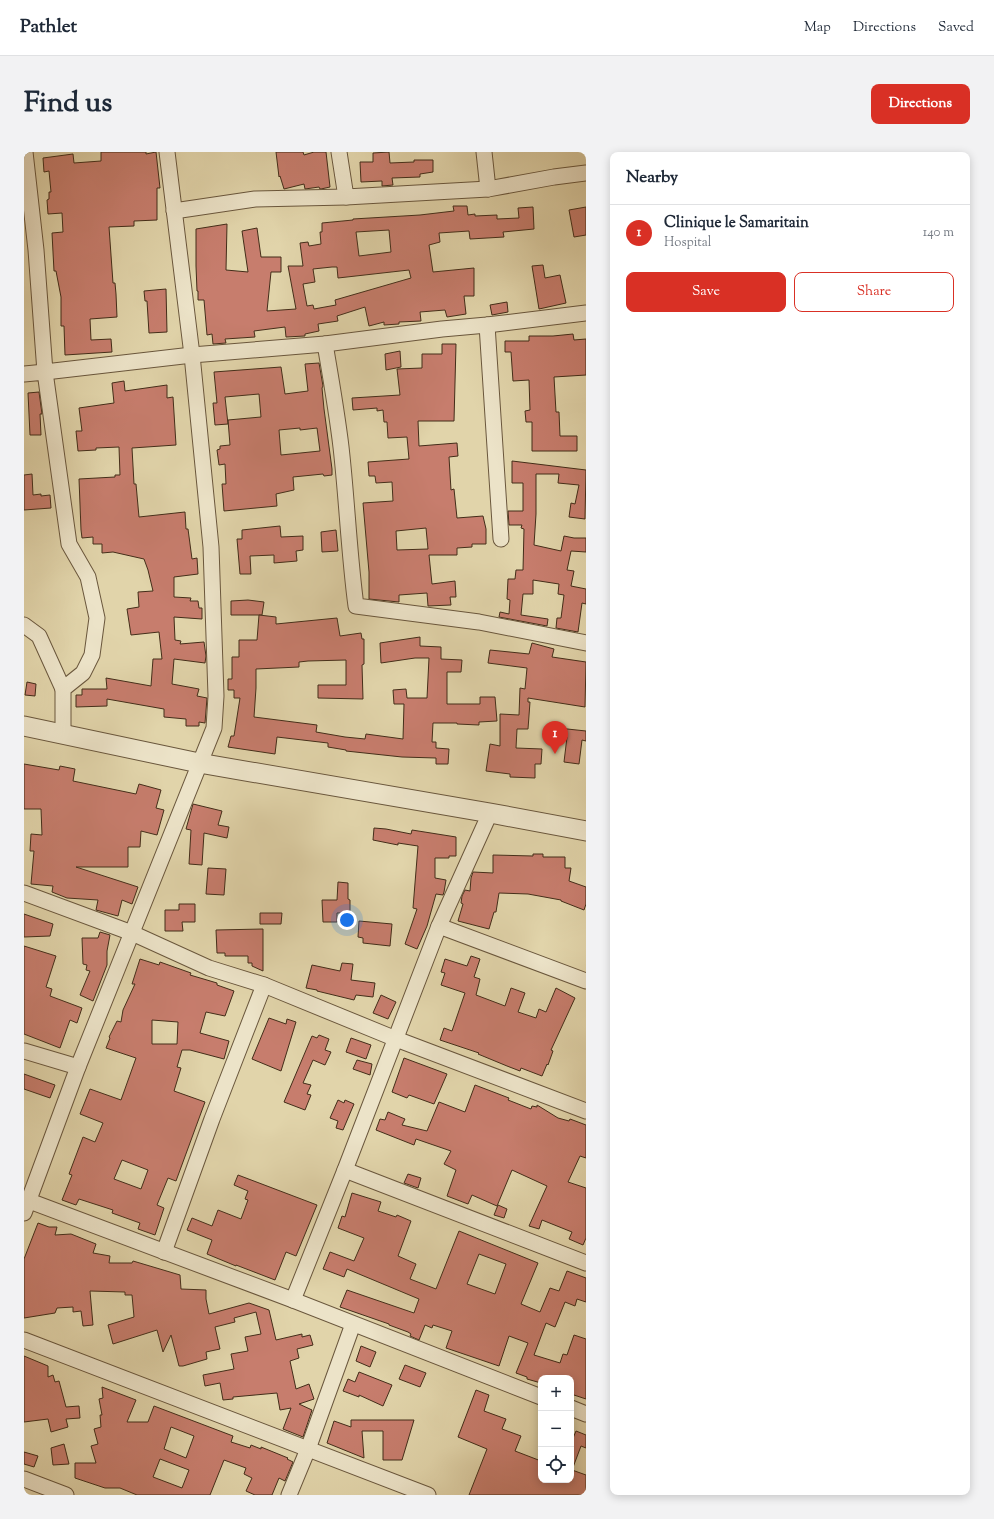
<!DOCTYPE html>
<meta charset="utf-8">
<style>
body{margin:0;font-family:"Sorts Mill Goudy",serif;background:#f2f2f3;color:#1f2937}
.controls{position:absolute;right:12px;bottom:12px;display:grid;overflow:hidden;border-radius:8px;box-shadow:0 2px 10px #0003}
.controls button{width:36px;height:36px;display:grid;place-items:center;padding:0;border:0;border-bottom:1px solid #e0e1e3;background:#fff;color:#1f2937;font:20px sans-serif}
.you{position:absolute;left:323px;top:768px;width:14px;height:14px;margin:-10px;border:3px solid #fff;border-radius:50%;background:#1a73e8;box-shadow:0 0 0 6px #1a73e833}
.badge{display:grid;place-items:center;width:26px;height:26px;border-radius:50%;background:#d93025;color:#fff;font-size:13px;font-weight:700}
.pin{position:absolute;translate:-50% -33px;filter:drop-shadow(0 1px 2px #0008)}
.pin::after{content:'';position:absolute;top:21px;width:14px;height:12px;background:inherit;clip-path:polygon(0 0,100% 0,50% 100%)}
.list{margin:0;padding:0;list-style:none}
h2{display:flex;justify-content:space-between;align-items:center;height:52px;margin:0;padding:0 16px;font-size:17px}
h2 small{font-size:13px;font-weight:400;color:#747a83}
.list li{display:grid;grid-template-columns:26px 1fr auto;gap:12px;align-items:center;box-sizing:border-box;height:56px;padding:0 16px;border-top:1px solid #e0e1e3}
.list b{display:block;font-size:15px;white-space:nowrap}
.list p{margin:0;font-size:13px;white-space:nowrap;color:#747a83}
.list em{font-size:13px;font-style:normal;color:#747a83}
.actions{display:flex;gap:8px;padding:12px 16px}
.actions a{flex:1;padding:9px 0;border:1px solid #d93025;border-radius:8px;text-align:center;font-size:14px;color:#d93025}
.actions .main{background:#d93025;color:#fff}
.icon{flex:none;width:22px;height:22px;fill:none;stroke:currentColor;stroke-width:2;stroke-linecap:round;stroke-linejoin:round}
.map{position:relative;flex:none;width:562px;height:1343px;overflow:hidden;border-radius:8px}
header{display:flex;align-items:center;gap:24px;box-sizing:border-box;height:56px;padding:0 20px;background:#fff;border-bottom:1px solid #e0e1e3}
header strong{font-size:19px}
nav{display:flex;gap:22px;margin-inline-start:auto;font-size:14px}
.intro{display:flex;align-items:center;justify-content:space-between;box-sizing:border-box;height:96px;padding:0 24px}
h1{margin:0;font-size:28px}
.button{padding:10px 18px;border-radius:8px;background:#d93025;color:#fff;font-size:14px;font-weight:700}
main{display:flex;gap:24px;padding:0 24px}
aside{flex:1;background:#fff;border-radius:8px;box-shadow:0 2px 10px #0003}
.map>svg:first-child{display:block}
</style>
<header>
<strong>Pathlet</strong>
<nav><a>Map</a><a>Directions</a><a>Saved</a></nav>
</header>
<div class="intro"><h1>Find us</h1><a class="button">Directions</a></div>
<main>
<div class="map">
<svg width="562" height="1343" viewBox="0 0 562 1343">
<rect width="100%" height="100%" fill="#e1d4aa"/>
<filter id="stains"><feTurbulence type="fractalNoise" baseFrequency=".005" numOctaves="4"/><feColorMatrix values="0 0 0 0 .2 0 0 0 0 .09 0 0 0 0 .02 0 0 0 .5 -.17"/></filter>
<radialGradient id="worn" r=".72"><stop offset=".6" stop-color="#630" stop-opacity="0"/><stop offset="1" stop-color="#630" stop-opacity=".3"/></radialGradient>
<g fill="#c77d6d" stroke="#432d19" fill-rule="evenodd">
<path d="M 77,0 L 122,0 L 122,2 L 132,0 L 136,36 L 133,36 L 133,68 L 110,69 L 110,74 L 85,75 L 89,131 L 91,131 L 92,142 L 93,165 L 66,167 L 67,188 L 87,187 L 88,200 L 41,203 L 40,174 L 37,174 L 37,145 L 32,119 L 30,119 L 28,81 L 39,80 L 38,61 L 24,62 L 23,48 L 25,47 L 25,40 L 27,40 L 25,19 L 20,20 L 19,6 L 49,2 L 50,11 L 77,9 Z"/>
<path d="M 252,0 L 279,0 L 280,3 L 290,0 L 302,0 L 306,35 L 297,37 L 296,37 L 295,35 L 281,37 L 280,32 L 260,37 L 256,24 L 255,25 Z"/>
<path d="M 365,0 L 366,11 L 390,10 L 390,8 L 409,8 L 409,20 L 396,22 L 396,25 L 368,26 L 369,33 L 358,34 L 358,29 L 337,30 L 336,10 L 349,10 L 349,1 Z"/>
<path d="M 429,54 L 443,54 L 444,63 L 451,62 L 451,64 L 473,63 L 473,67 L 495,66 L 494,56 L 509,55 L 510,77 L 479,80 L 480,85 L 446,87 L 445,79 L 415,81 L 416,90 L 405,93 L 409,120 L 450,116 L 450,144 L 440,144 L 442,162 L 423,165 L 421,158 L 396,160 L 397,169 L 375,170 L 375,172 L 360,173 L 360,170 L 345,174 L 341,155 L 313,164 L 314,169 L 294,172 L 295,179 L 281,182 L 281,184 L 262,185 L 261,175 L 230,179 L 231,185 L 201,187 L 202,191 L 189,192 L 188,182 L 183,183 L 180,148 L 174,148 L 174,139 L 173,139 L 172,114 L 172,77 L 203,72 L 202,118 L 224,120 L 218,79 L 233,76 L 237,105 L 257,105 L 257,120 L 247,120 L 243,159 L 272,157 L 264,114 L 279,114 L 276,91 L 284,90 L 285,94 L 297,92 L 296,80 L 298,80 L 298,71 L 329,68 L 329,67 L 396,63 L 430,59 ZM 365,78 L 367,100 L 335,104 L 332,80 ZM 308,115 L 313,115 L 314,126 L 385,118 L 387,126 L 311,148 L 312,153 L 290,157 L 289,153 L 283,154 L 279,132 L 291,130 L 289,117 Z"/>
<path d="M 562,55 L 562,83 L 550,85 L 545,58 Z"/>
<path d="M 519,113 L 521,126 L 536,123 L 542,151 L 515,157 L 508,114 Z"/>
<path d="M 142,137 L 143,180 L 125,181 L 123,149 L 121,149 L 120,139 Z"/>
<path d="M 483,150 L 484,160 L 468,163 L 466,153 Z"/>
<path d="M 549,182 L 550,188 L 562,187 L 562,223 L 530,225 L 532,260 L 535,260 L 536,284 L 553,284 L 553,299 L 508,299 L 508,270 L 502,270 L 501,259 L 506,258 L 505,228 L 489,229 L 487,200 L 481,200 L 481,189 L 505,189 L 505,184 L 529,184 Z"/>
<path d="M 418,192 L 432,192 L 430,269 L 394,269 L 395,294 L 433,291 L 434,304 L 425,305 L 427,338 L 430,337 L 433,366 L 459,364 L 462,377 L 462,392 L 448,392 L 448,395 L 433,396 L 433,403 L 405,403 L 408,432 L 431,429 L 432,445 L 426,445 L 427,453 L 404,454 L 403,441 L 375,443 L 375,450 L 345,447 L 345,420 L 339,351 L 369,349 L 368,330 L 352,331 L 351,324 L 345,324 L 344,310 L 385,307 L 383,285 L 364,286 L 363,270 L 360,270 L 359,258 L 353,259 L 353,256 L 329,258 L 328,246 L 376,243 L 373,217 L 398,216 L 398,202 L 418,202 ZM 402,376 L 404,397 L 373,398 L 372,379 Z"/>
<path d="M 376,199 L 377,215 L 362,218 L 361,202 Z"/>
<path d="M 295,211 L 299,234 L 298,236 L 300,257 L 308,317 L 308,323 L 300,324 L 299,322 L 269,325 L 270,338 L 252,342 L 253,354 L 200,359 L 198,332 L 202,332 L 201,312 L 195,313 L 193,298 L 196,297 L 196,294 L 206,293 L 204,268 L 237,265 L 235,242 L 201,245 L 204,272 L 191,273 L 189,251 L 193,251 L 190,220 L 257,215 L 261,242 L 284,239 L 281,212 ZM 276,276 L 276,278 L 293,276 L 296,299 L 257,303 L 255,278 Z"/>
<path d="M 100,229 L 101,239 L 143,233 L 143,246 L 149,245 L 152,293 L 108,296 L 110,332 L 112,332 L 115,365 L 161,360 L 162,377 L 164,377 L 168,407 L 173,406 L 174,422 L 150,425 L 150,445 L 167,446 L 166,449 L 174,449 L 175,456 L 178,456 L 178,467 L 150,465 L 151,488 L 157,489 L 156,492 L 180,490 L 182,504 L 181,511 L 150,507 L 148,532 L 175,537 L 173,544 L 183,546 L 181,571 L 175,570 L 175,574 L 162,574 L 162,567 L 140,565 L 140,557 L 83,547 L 83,554 L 52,555 L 52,543 L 58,543 L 58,537 L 83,537 L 82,526 L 127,534 L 129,507 L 138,507 L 135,480 L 107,483 L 103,457 L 115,455 L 114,440 L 129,439 L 124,418 L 120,407 L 89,400 L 78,401 L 78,392 L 69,392 L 69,385 L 58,386 L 57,378 L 55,327 L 91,325 L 91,323 L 96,323 L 95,295 L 72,296 L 72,298 L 54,299 L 52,279 L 58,279 L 55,256 L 90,251 L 88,231 Z"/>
<path d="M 15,240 L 18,262 L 16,262 L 17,283 L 6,283 L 4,241 Z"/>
<path d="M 488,309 L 562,318 L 561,367 L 545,365 L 547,351 L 551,352 L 555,333 L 534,331 L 535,322 L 512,322 L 512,362 L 510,393 L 537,399 L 540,384 L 550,386 L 562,386 L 562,400 L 547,399 L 543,418 L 550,419 L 547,434 L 562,437 L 562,452 L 558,451 L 554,480 L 532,476 L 533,466 L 537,466 L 540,443 L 534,442 L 535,432 L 509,428 L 509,442 L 499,442 L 497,463 L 524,467 L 523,474 L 475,465 L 476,460 L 485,462 L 486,448 L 483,447 L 484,427 L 491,427 L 492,418 L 499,418 L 500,377 L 497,376 L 498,373 L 485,373 L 484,359 L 499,359 L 499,331 L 488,331 Z"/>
<path d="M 8,322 L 9,343 L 17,342 L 17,344 L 26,343 L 27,356 L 0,358 L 0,323 Z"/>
<path d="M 256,374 L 257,385 L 279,384 L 279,398 L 272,399 L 273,409 L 250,411 L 250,403 L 226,404 L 227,422 L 216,422 L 213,387 L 218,387 L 218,378 Z"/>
<path d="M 312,378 L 314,399 L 298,400 L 297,380 Z"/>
<path d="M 224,448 L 240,450 L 238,463 L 207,463 L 207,449 Z"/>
<path d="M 235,463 L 252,465 L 252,472 L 313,466 L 316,484 L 337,481 L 338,487 L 340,487 L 340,512 L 338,513 L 339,547 L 294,546 L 294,533 L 322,533 L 322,508 L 284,509 L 275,510 L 275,515 L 232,517 L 232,536 L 230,565 L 293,573 L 292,580 L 321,585 L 341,587 L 342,582 L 379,587 L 380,552 L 370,552 L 369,538 L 382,537 L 383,546 L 403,546 L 405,506 L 391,506 L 357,511 L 356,491 L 396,485 L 396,494 L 417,495 L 417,507 L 438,508 L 437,520 L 423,520 L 423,552 L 456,552 L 456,545 L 471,545 L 473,569 L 455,570 L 455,573 L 433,572 L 433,571 L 409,571 L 408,590 L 412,590 L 412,596 L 425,597 L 424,612 L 412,612 L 412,606 L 378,605 L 322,599 L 322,598 L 304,595 L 304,591 L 253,585 L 251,602 L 204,595 L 207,584 L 210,584 L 216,546 L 210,546 L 210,538 L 204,538 L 204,527 L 208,527 L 208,505 L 215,505 L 215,488 L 233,488 Z"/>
<path d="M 508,491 L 530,497 L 528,505 L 562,510 L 561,555 L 504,546 L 504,550 L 506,550 L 504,577 L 493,577 L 492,596 L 518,597 L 517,612 L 511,612 L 511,626 L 486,625 L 486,622 L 462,619 L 466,592 L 476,594 L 476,562 L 495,563 L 496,536 L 501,537 L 503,516 L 464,511 L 466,498 L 505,502 Z"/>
<path d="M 3,530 L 12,532 L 11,544 L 1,543 Z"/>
<path d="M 534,576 L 562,579 L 562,589 L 558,588 L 555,612 L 540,610 L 543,585 L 533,583 Z"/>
<path d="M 0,612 L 35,618 L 36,614 L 51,617 L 49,629 L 112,642 L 115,632 L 137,638 L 132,656 L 140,658 L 133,683 L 117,679 L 116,695 L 104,695 L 104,715 L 52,715 L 114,735 L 108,752 L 98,748 L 94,764 L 72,758 L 74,748 L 43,746 L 28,740 L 29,734 L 7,732 L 10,699 L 6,699 L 7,682 L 18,683 L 17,657 L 0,657 Z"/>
<path d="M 169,652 L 198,659 L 194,673 L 205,675 L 203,686 L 180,681 L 178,713 L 165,712 L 167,678 L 162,677 Z"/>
<path d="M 350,676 L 362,677 L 387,682 L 388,678 L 432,685 L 432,704 L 425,704 L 425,706 L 411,706 L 411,726 L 422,728 L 420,740 L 419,743 L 412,742 L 403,774 L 393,797 L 381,792 L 393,757 L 389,756 L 394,694 L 374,691 L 374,693 L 349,688 Z"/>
<path d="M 509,702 L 519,702 L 519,705 L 541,705 L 541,716 L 547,716 L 545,729 L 562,735 L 562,752 L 560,758 L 537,749 L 537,748 L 504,742 L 475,741 L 472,760 L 470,760 L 465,777 L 434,769 L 439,752 L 437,751 L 438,744 L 441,738 L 446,739 L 447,726 L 449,720 L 469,721 L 469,703 L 509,704 Z"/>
<path d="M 184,716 L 202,717 L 200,743 L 182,742 Z"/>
<path d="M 314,730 L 324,731 L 324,747 L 326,748 L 326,761 L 313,761 L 313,770 L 299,770 L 298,748 L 313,748 Z"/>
<path d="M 155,752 L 171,752 L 171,770 L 158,770 L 159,779 L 141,779 L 141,758 L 155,758 Z"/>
<path d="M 236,761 L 258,761 L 257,772 L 236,772 Z"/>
<path d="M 0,762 L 29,772 L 26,784 L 0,785 Z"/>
<path d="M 335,769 L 368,772 L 366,794 L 339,791 L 339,786 L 334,785 Z"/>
<path d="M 239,777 L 239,819 L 228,814 L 228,811 L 224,811 L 224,804 L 201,804 L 201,801 L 193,801 L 192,778 Z"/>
<path d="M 76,780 L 86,783 L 83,799 L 83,813 L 69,849 L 56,843 L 66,819 L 62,818 L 63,813 L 59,812 L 58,786 L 74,786 Z"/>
<path d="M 0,794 L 32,804 L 22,835 L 28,837 L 26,844 L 58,856 L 53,871 L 46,868 L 36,896 L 0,882 Z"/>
<path d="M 447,804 L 456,807 L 450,825 L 456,827 L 452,843 L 481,854 L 487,836 L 501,841 L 494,860 L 512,866 L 515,857 L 522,860 L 532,836 L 551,846 L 527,898 L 529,899 L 524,913 L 523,912 L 518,924 L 497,916 L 496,919 L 483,914 L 454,902 L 455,901 L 416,888 L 420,876 L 428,879 L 441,841 L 417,833 L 421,821 L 417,820 L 421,807 L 443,814 Z"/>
<path d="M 116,807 L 135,813 L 136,810 L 167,821 L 166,823 L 193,831 L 193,833 L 210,839 L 201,864 L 182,860 L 176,881 L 205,889 L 200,907 L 166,898 L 158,898 L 153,915 L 157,916 L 150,939 L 181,950 L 152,1029 L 144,1026 L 133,1053 L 140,1056 L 131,1083 L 114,1077 L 116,1071 L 88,1061 L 89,1058 L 55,1047 L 52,1053 L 38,1048 L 48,1023 L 45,1022 L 59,985 L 71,990 L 79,971 L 56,962 L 66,937 L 97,948 L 112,906 L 82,896 L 86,886 L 85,885 L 93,869 L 97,870 L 99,858 L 111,832 L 108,832 ZM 128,868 L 154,870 L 153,892 L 128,892 ZM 98,1008 L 124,1018 L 117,1037 L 90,1027 Z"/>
<path d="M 318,811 L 329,812 L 327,828 L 351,831 L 349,845 L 332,843 L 330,848 L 293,839 L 293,838 L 282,836 L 288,813 L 316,819 Z"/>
<path d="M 357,843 L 372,850 L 364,867 L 349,861 Z"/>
<path d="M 245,866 L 262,872 L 263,867 L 272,870 L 257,919 L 228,907 Z"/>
<path d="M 295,883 L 305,887 L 301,898 L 307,900 L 301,913 L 289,908 L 279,931 L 287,933 L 283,942 L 287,943 L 281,958 L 260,950 L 288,884 L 293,886 Z"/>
<path d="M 327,886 L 347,893 L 342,907 L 322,900 Z"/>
<path d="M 380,906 L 423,922 L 410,952 L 385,943 L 383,946 L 368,940 Z"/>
<path d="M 333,908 L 348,912 L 346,923 L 329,917 Z"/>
<path d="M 0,922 L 31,933 L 26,946 L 0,937 Z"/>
<path d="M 451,933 L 485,946 L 484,948 L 507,957 L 508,954 L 513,955 L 513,953 L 534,966 L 545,969 L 546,967 L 562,973 L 562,1006 L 556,1004 L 544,1030 L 562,1036 L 562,1086 L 559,1093 L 545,1087 L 548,1080 L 518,1068 L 515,1077 L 505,1074 L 523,1034 L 488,1018 L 473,1054 L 448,1043 L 444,1052 L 423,1044 L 432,1018 L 420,1012 L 427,999 L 392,987 L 390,993 L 352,978 L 356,967 L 361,968 L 364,960 L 381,967 L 378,973 L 403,979 L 415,950 L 441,960 Z"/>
<path d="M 314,948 L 320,951 L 321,948 L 330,952 L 319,978 L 312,976 L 314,969 L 306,966 Z"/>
<path d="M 384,1022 L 397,1026 L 394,1036 L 380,1031 Z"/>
<path d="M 214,1023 L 293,1053 L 272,1104 L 262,1100 L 251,1128 L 212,1113 L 212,1114 L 183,1102 L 188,1088 L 163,1078 L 168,1066 L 188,1074 L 194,1058 L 217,1067 L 224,1048 L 221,1047 L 224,1039 L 210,1033 Z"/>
<path d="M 328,1041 L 357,1050 L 354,1059 L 372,1065 L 373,1063 L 387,1069 L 374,1104 L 392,1112 L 386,1127 L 412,1137 L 435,1079 L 514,1111 L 497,1152 L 516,1160 L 526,1136 L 535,1139 L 543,1119 L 562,1126 L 562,1150 L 553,1147 L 551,1154 L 541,1150 L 531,1175 L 522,1171 L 510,1203 L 536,1211 L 539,1202 L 543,1203 L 550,1183 L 562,1187 L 562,1247 L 547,1242 L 547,1226 L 517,1226 L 517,1231 L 503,1227 L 503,1225 L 492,1221 L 504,1191 L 485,1184 L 475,1214 L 422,1196 L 428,1179 L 409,1173 L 408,1176 L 401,1173 L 395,1188 L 386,1184 L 387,1182 L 384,1180 L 365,1173 L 365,1172 L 316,1155 L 323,1138 L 390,1161 L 395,1147 L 323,1117 L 320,1125 L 299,1117 L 306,1100 L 330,1109 L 340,1086 L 314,1076 L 318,1064 L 321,1065 ZM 455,1102 L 482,1112 L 471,1142 L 443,1132 Z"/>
<path d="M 474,1053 L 483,1057 L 480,1066 L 470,1063 Z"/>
<path d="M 14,1071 L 25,1075 L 33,1075 L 31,1083 L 47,1082 L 72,1092 L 69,1101 L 86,1104 L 85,1111 L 108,1111 L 109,1109 L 156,1123 L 157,1137 L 182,1138 L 182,1147 L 185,1162 L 225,1151 L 245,1158 L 252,1188 L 278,1182 L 278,1185 L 286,1183 L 289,1193 L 273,1197 L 275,1206 L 266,1209 L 272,1237 L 285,1232 L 290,1247 L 275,1252 L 288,1258 L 279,1285 L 259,1277 L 267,1256 L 256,1258 L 253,1241 L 209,1245 L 209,1247 L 199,1248 L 196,1231 L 181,1234 L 179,1223 L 210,1217 L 207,1202 L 224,1199 L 221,1185 L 237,1182 L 232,1160 L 210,1166 L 211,1170 L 191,1175 L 196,1197 L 182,1200 L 183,1207 L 159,1214 L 155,1214 L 147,1183 L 139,1200 L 133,1178 L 89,1192 L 84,1173 L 110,1165 L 108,1143 L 101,1143 L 101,1140 L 66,1139 L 69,1173 L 59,1174 L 57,1159 L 49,1160 L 49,1155 L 33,1156 L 31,1161 L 0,1166 L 0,1107 Z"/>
<path d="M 337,1194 L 352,1200 L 346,1215 L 332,1209 Z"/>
<path d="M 0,1204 L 24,1214 L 24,1225 L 29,1223 L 31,1230 L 35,1229 L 42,1255 L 55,1254 L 56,1266 L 42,1267 L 44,1275 L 27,1280 L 24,1267 L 0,1270 Z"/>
<path d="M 381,1213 L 402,1221 L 396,1235 L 375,1227 Z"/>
<path d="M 335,1220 L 368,1233 L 359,1254 L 335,1243 L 335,1245 L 319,1239 L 324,1227 L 331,1230 Z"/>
<path d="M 78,1235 L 112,1248 L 103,1270 L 124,1270 L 130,1254 L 209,1284 L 207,1290 L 226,1296 L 227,1293 L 237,1297 L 237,1295 L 264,1306 L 263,1307 L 269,1310 L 261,1329 L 255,1326 L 248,1343 L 231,1343 L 222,1339 L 228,1326 L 220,1322 L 222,1316 L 200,1308 L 186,1343 L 113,1343 L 96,1336 L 81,1336 L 51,1326 L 51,1311 L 72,1311 L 67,1294 L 74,1292 L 70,1277 L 77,1275 L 76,1263 L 78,1263 L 75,1247 L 79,1246 ZM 147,1275 L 170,1284 L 162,1306 L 140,1297 ZM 136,1307 L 165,1318 L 158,1336 L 129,1325 Z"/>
<path d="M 452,1238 L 465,1243 L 460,1259 L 482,1267 L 478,1277 L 497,1284 L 491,1299 L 517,1309 L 517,1328 L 547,1328 L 547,1291 L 552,1279 L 562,1283 L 562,1296 L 557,1294 L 548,1318 L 562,1323 L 562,1343 L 445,1343 L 463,1297 L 434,1285 Z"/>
<path d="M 327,1268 L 390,1268 L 378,1308 L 359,1308 L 359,1279 L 338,1279 L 340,1306 L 303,1291 L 310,1269 L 327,1275 Z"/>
<path d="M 40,1292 L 45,1312 L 29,1313 L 27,1296 Z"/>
<path d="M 0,1300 L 14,1304 L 10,1315 L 0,1312 Z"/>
</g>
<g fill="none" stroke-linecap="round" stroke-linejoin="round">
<g stroke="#6a573d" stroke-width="17">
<g id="minor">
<path d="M 1,0 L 12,98 L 21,220 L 168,203 L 301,192 L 418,177 L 463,173 L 562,161"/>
<path d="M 315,0 L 322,45 L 464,37 L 530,25 L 562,21"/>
<path d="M 460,0 L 464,37"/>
<path d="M 150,59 L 231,47 L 322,45"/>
<path d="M 463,173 L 477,387"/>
<path d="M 301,192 C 307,227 313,261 317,295 C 323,348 325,402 332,454 L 455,470 L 562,491"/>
<path d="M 0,222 L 21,220 L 45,392 L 64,425 L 73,466 L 68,503 L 59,521 L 39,537 L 39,582"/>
<path d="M 0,473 L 15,484 L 39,537"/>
<path d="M 0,741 L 108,781 L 185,816 L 240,833 L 372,887 L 562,959"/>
<path d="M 415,774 L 562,829"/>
<path d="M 0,899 L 54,915"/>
<path d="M 321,1018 L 562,1111"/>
<path d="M 0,1047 L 269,1148 L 517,1245"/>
<path d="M 0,1061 L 54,915 L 190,576 L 192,544 L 187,395 L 168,203 L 143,0"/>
<path d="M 140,1100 L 188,967 L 240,833"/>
<path d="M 269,1148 L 321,1018 L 415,774 L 466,661"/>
<path d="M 0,1188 L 404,1343"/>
<path d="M 547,1256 L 562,1262"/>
<path d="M 0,1327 L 42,1343"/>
<path d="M 265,1343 L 284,1297 L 329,1172"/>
</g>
</g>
<g stroke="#6a573d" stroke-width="21">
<path id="tertiary" d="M 0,574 L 175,611 L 466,661 L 562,679"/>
</g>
<use href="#minor" stroke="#ece3c8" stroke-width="15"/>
<use href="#tertiary" stroke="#ece3c8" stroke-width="19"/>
</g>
<rect width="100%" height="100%" filter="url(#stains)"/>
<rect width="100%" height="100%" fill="url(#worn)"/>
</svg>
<div class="controls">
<button>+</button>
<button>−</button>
<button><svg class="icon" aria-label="locate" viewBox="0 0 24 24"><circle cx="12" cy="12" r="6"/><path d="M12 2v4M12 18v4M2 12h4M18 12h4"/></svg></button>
</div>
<div class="you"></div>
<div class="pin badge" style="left:531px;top:602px">1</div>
</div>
<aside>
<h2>Nearby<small></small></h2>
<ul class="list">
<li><span class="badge">1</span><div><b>Clinique le Samaritain</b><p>Hospital</p></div><em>140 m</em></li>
</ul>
<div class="actions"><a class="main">Save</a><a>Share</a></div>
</aside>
</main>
